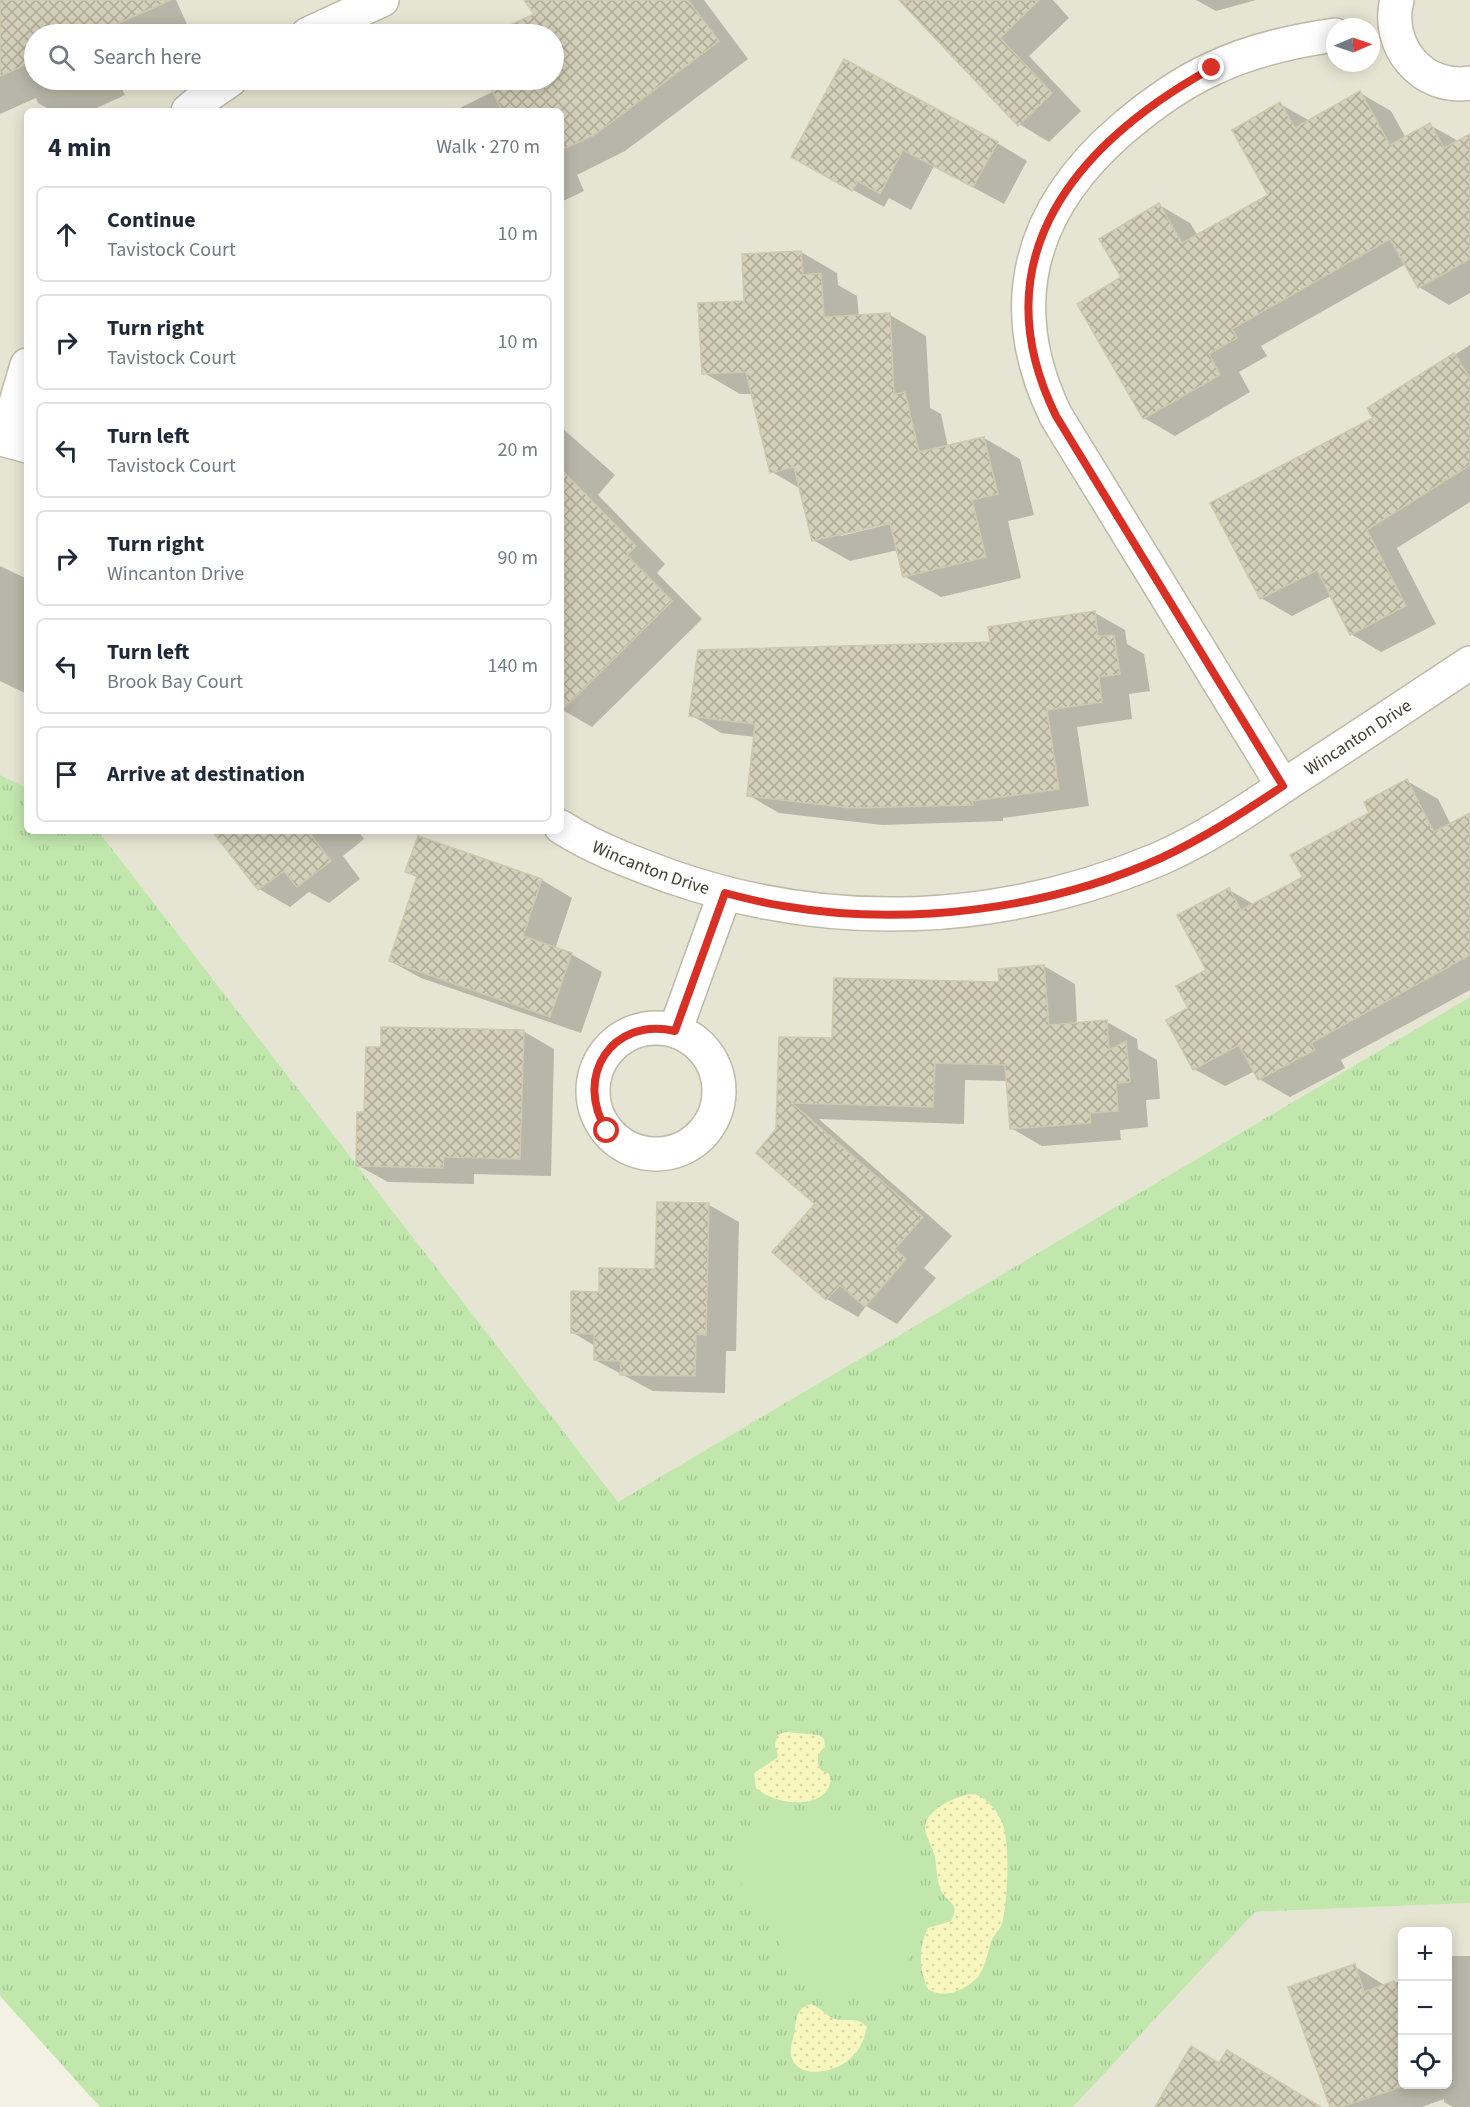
<!DOCTYPE html>
<meta charset="utf-8">
<style>
body{margin:0;font-family:"Source Sans 3",sans-serif;background:#f6f6f7;color:#1f2937}
.controls{position:absolute;right:18px;bottom:18px;display:grid;overflow:hidden;border-radius:9px;box-shadow:0 3px 15px #0003}
.controls button{width:54px;height:54px;display:grid;place-items:center;padding:0;border:0;border-bottom:2px solid #e0e1e3;background:#fff;color:#1f2937;font:30px sans-serif}
.compass{position:absolute;left:1326px;top:18px;width:54px;height:54px;border-radius:50%;background:#fff;box-shadow:0 3px 15px #0003;rotate:88deg}
.stop{position:absolute;width:18px;height:18px;margin:-14px;border:4px solid #d93025;border-radius:50%;background:#fff}
.stop.end{background:#d93025;border-color:#fff;box-shadow:0 2px 6px #0008}
.list{margin:0;padding:0;list-style:none}
h2{display:flex;justify-content:space-between;align-items:center;height:78px;margin:0;padding:0 24px;font-size:26px}
h2 small{font-size:20px;font-weight:400;color:#747a83}
.list li{display:grid;grid-template-columns:39px 1fr auto;gap:18px;align-items:center;box-sizing:border-box;height:96px;margin:0 12px 12px;padding:0 12px;border:2px solid #e0e1e3;border-radius:9px}
.list b{display:block;font-size:22px;white-space:nowrap}
.list p{margin:0;font-size:20px;white-space:nowrap;color:#747a83}
.list em{font-size:20px;font-style:normal;color:#747a83}
.icon{flex:none;width:33px;height:33px;fill:none;stroke:currentColor;stroke-width:2;stroke-linecap:round;stroke-linejoin:round}
.map{position:relative;flex:none;width:1470px;height:2107px;overflow:hidden}
.search{position:absolute;background:#fff;box-shadow:0 3px 15px #0003;left:24px;top:24px;width:540px;height:66px;display:flex;align-items:center;gap:15px;box-sizing:border-box;padding:0 21px;border-radius:33px;color:#747a83;font-size:22px}
.panel{position:absolute;background:#fff;box-shadow:0 3px 15px #0003;left:24px;top:108px;width:540px;height:726px;border-radius:9px}
.map>svg:first-child{display:block}
</style>
<div class="map">
<svg width="1470" height="2107" viewBox="0 0 1470 2107">
<defs>
<pattern id="grass-tufts" width="24" height="20" patternUnits="userSpaceOnUse" patternTransform="scale(1.5)"><rect width="24" height="20" fill="#c1e7ad"/><path d="M3 7l-1-3M5 7V3M7 7l1-3M15 17l-1-3M17 17v-4M19 17l1-3" fill="none" stroke="#a7c795"/></pattern>
<pattern id="sand-dots" width="8" height="8" patternUnits="userSpaceOnUse" patternTransform="scale(1.5)"><rect width="8" height="8" fill="#f7f6bf"/><path d="M2 2h.1M6 6h.1" fill="none" stroke="#d5d4a5" stroke-width="1.8" stroke-linecap="round"/></pattern>
<pattern id="building-cross-hatch" width="8" height="8" patternUnits="userSpaceOnUse" patternTransform="scale(1.5)"><rect width="8" height="8" fill="#d4cfba"/><path d="M0 0l8 8M0 8l8-8" fill="none" stroke="#aeaa98"/></pattern>
</defs>
<rect width="100%" height="100%" fill="#f2f1e4"/>
<g fill="#e6e4d2" fill-rule="evenodd">
<path d="M 0,0 L 1470,0 L 1470,997 L 618,1502 L 98,831 L 561,831 L 561,111 L 27,111 L 27,788 L 0,775 ZM 1335,27 L 1371,27 L 1371,63 L 1335,63 ZM 34,34 L 554,34 L 554,80 L 34,80 Z"/>
<path d="M 1470,1903 L 1470,2107 L 1073,2107 L 1255,1912 ZM 1402,1932 L 1448,1932 L 1448,2084 L 1402,2084 Z"/>
</g>
<path fill="url(#grass-tufts)" d="M 0,775 L 27,788 L 27,831 L 98,831 L 618,1502 L 1470,997 L 1470,1903 L 1255,1912 L 1073,2107 L 100,2107 L 0,1996 Z"/>
<g fill="url(#sand-dots)">
<path d="M 786,1732 L 819,1735 L 824,1739 L 825,1747 C 817,1753 816,1762 821,1770 L 829,1774 L 831,1780 C 825,1812 775,1805 756,1788 L 754,1773 L 777,1758 L 778,1755 L 775,1746 L 777,1735 Z"/>
<path d="M 972,1794 C 986,1796 999,1812 1003,1825 C 1010,1843 1008,1909 1001,1926 C 998,1932 993,1936 991,1942 C 988,1952 985,1968 978,1977 C 965,1990 945,2000 928,1989 C 919,1970 918,1948 928,1928 L 951,1921 C 961,1902 947,1904 941,1890 C 936,1880 937,1868 935,1857 C 933,1848 924,1834 925,1827 C 926,1810 957,1795 972,1794 Z"/>
<path d="M 811,2004 C 821,2007 825,2016 835,2019 C 848,2022 858,2016 867,2027 C 864,2040 860,2050 850,2059 C 836,2072 798,2081 791,2056 C 789,2047 794,2038 795,2029 C 796,2017 798,2007 811,2004 Z"/>
</g>
<path fill="#c1e7ad" d="M 830,1810 C 871,1815 919,1847 922,1891 C 923,1905 917,1919 914,1932 C 909,1948 907,1980 895,1992 C 887,1999 874,2000 864,2000 C 832,1999 803,1977 785,1951 C 778,1941 775,1929 768,1919 C 760,1908 749,1898 743,1887 C 728,1861 744,1829 770,1820 Z"/>
<g fill="#0003" fill-rule="evenodd">
<path d="M 0,0 L 176,0 L 187,24 L 163,34 L 34,34 L 34,80 L 117,80 L 125,95 L 90,111 L 53,111 L 38,103 L 36,98 L 0,114 Z"/>
<path d="M 526,0 L 704,0 L 748,59 L 625,151 L 577,175 L 584,191 L 561,202 L 561,111 L 454,111 L 494,91 L 488,80 L 554,80 L 554,34 L 494,34 L 536,14 Z"/>
<path d="M 910,0 L 1053,0 L 1069,18 L 1029,56 L 1081,111 L 1049,142 L 1019,124 Z"/>
<path d="M 1196,0 L 1256,0 L 1216,11 Z"/>
<path d="M 1360,93 L 1391,111 L 1406,138 L 1430,125 L 1458,141 L 1470,135 L 1470,293 L 1449,305 L 1419,287 L 1406,264 L 1261,346 L 1267,356 L 1239,372 L 1250,392 L 1175,436 L 1144,418 L 1123,278 L 1159,205 L 1190,223 L 1198,236 L 1270,195 L 1280,104 L 1310,121 Z"/>
<path d="M 997,143 L 1027,161 L 1004,204 L 934,166 L 911,210 L 889,198 L 884,207 L 793,157 Z"/>
<path d="M 801,252 L 837,273 L 838,285 L 857,296 L 859,317 L 890,315 L 926,336 L 930,408 L 941,414 L 948,447 L 984,438 L 1020,459 L 1034,515 L 1008,521 L 1021,578 L 941,597 L 904,576 L 898,550 L 850,561 L 813,540 L 801,489 L 772,472 L 753,394 L 740,394 L 704,373 L 746,302 ZM 897,519 L 898,522 L 841,536 L 841,533 Z"/>
<path d="M 1470,345 L 1470,502 L 1397,548 L 1436,624 L 1381,652 L 1351,634 L 1331,596 L 1292,616 L 1261,598 L 1375,419 L 1369,409 Z"/>
<path d="M 561,427 L 615,475 L 598,495 L 665,564 L 657,573 L 702,619 L 592,727 L 561,709 Z"/>
<path d="M 0,566 L 27,579 L 27,694 L 0,681 Z"/>
<path d="M 1095,613 L 1125,630 L 1127,644 L 1144,654 L 1150,691 L 1129,694 L 1132,719 L 1077,727 L 1089,806 L 1003,818 L 1003,821 L 882,825 L 779,813 L 748,795 L 755,737 L 721,733 L 691,715 L 992,643 Z"/>
<path d="M 1407,781 L 1438,799 L 1451,825 L 1470,815 L 1470,990 L 1341,1060 L 1345,1068 L 1290,1097 L 1259,1079 L 1255,1071 L 1225,1086 L 1194,1069 L 1190,1009 L 1208,971 L 1229,890 L 1255,905 L 1305,878 Z"/>
<path d="M 214,831 L 358,831 L 364,839 L 343,856 L 360,879 L 329,903 L 309,892 L 290,907 L 259,889 Z"/>
<path d="M 419,838 L 542,880 L 572,898 L 555,949 L 571,954 L 602,972 L 581,1033 L 421,978 L 390,961 L 418,878 L 407,871 Z"/>
<path d="M 1044,966 L 1075,984 L 1077,1024 L 1107,1022 L 1137,1039 L 1138,1049 L 1157,1060 L 1160,1099 L 1146,1100 L 1148,1127 L 1120,1130 L 1121,1140 L 1042,1146 L 1011,1128 L 1008,1081 L 965,1080 L 964,1124 L 819,1119 L 952,1236 L 924,1268 L 936,1278 L 897,1324 L 866,1306 L 858,1317 L 827,1299 L 774,1252 L 820,1207 L 778,1130 L 781,1038 L 834,1040 L 1001,984 Z"/>
<path d="M 523,1031 L 554,1049 L 551,1176 L 474,1174 L 474,1184 L 388,1182 L 357,1165 L 366,1114 L 383,1048 Z"/>
<path d="M 709,1205 L 739,1222 L 736,1351 L 726,1351 L 725,1393 L 653,1391 L 595,1360 L 595,1346 L 572,1332 L 600,1294 L 657,1271 Z"/>
<path d="M 1448,1956 L 1470,1956 L 1470,2107 L 1453,2107 L 1444,2102 L 1444,2099 L 1422,2107 L 1331,2107 L 1354,1966 L 1386,1986 L 1402,1980 L 1402,2084 L 1448,2084 Z"/>
</g>
<g fill="url(#building-cross-hatch)" stroke="#cec8ad" stroke-width="1.5">
<path d="M 0,0 L 171,0 L 94,34 L 34,34 L 34,61 L 0,76 Z"/>
<path d="M 524,0 L 688,0 L 719,41 L 594,135 L 561,150 L 561,111 L 502,111 L 487,80 L 554,80 L 554,34 L 491,34 L 534,14 Z"/>
<path d="M 899,0 L 1039,0 L 1000,38 L 1052,93 L 1018,126 Z"/>
<path d="M 844,59 L 998,142 L 973,187 L 903,150 L 880,194 L 858,181 L 852,191 L 791,157 Z"/>
<path d="M 1360,91 L 1390,145 L 1430,123 L 1444,148 L 1470,134 L 1470,259 L 1418,288 L 1390,239 L 1232,329 L 1237,338 L 1209,354 L 1220,375 L 1143,419 L 1077,304 L 1121,277 L 1099,239 L 1159,203 L 1182,243 L 1268,195 L 1232,130 L 1280,102 L 1295,128 Z"/>
<path d="M 801,251 L 803,275 L 821,273 L 824,317 L 890,313 L 894,394 L 905,392 L 919,452 L 984,437 L 998,494 L 972,500 L 986,557 L 903,577 L 890,523 L 812,541 L 794,467 L 770,473 L 746,372 L 702,374 L 698,303 L 744,301 L 742,254 Z"/>
<path d="M 1454,353 L 1470,378 L 1470,465 L 1367,530 L 1406,606 L 1350,635 L 1317,570 L 1260,599 L 1210,503 L 1373,418 L 1367,408 Z"/>
<path d="M 561,469 L 636,546 L 627,555 L 672,601 L 561,711 Z"/>
<path d="M 1095,611 L 1098,636 L 1114,635 L 1120,674 L 1099,677 L 1102,702 L 1047,710 L 1059,789 L 972,801 L 973,805 L 851,808 L 747,796 L 755,724 L 689,716 L 698,650 L 990,642 L 988,627 Z"/>
<path d="M 1407,779 L 1434,832 L 1470,813 L 1470,955 L 1311,1043 L 1315,1050 L 1258,1080 L 1239,1045 L 1193,1070 L 1166,1020 L 1188,1008 L 1176,986 L 1206,970 L 1177,915 L 1229,888 L 1241,910 L 1303,877 L 1290,855 L 1369,813 L 1364,802 Z"/>
<path d="M 212,831 L 308,831 L 331,861 L 297,887 L 284,871 L 258,890 Z"/>
<path d="M 418,836 L 542,879 L 523,936 L 572,953 L 550,1017 L 389,961 L 417,876 L 405,872 Z"/>
<path d="M 1044,965 L 1049,1025 L 1107,1020 L 1109,1050 L 1126,1041 L 1130,1082 L 1116,1083 L 1118,1111 L 1090,1113 L 1091,1123 L 1010,1129 L 1005,1065 L 935,1063 L 933,1107 L 792,1103 L 923,1217 L 895,1249 L 906,1259 L 865,1307 L 840,1285 L 826,1300 L 772,1252 L 814,1205 L 816,1205 L 756,1153 L 776,1129 L 779,1037 L 832,1038 L 834,978 L 999,982 L 998,969 Z"/>
<path d="M 381,1027 L 524,1030 L 520,1159 L 444,1157 L 443,1168 L 356,1166 L 357,1112 L 364,1112 L 366,1047 L 381,1047 Z"/>
<path d="M 657,1202 L 709,1203 L 706,1335 L 696,1334 L 695,1376 L 620,1375 L 621,1361 L 594,1360 L 594,1334 L 571,1333 L 571,1291 L 599,1292 L 599,1268 L 655,1269 Z"/>
<path d="M 1355,1964 L 1364,1992 L 1394,1981 L 1402,2007 L 1402,2085 L 1407,2085 L 1341,2107 L 1330,2107 L 1288,1987 Z"/>
<path d="M 1191,2046 L 1219,2063 L 1227,2050 L 1321,2107 L 1155,2107 Z"/>
</g>
<g fill="none" stroke-linecap="round" stroke-linejoin="round">
<g stroke="#bdbaa7" stroke-width="36">
<g id="street">
<path d="M 1397,0 C 1385,45 1422,91 1470,83"/>
<path d="M 308,34 L 382,0"/>
<path d="M 188,111 L 205,97 L 230,80"/>
<path d="M 27,365 L 5,440 L 27,446"/>
<path d="M 1283,786 L 1056,416 C 1002,305 1030,209 1121,130 C 1149,106 1179,84 1212,69 C 1251,50 1293,41 1335,35"/>
<path id="s1" d="M 561,827 C 593,848 634,863 669,876 C 832,933 1001,925 1159,859 C 1209,837 1255,805 1300,775 C 1357,738 1413,701 1470,663"/>
<circle cx="656" cy="1091" r="63"/>
<path d="M 675,1031 L 725,893"/>
</g>
</g>
<use href="#street" stroke="#fff" stroke-width="33"/>
</g>
<g fill="none" stroke-linecap="round" stroke-linejoin="round">
<path stroke="#d93025" stroke-width="8" d="M 607,1131 C 573,1077 612,1016 675,1031 L 725,893 C 744,898 763,903 783,906 C 906,927 1047,910 1161,858 C 1204,838 1244,812 1283,786 L 1056,416 C 978,257 1077,143 1212,68"/>
</g>
<g text-anchor="middle" stroke-width="6" stroke-linejoin="round" paint-order="stroke">
<g font-size="18" fill="#444134" stroke="#fff">
<text dy="6" stroke="none"><textPath href="#s1" startOffset="854">Wincanton Drive</textPath></text>
<text dy="6" stroke="none"><textPath href="#s1" startOffset="99">Wincanton Drive</textPath></text>
</g>
</g>
</svg>
<div class="controls">
<button>+</button>
<button>−</button>
<button><svg class="icon" aria-label="locate" viewBox="0 0 24 24"><circle cx="12" cy="12" r="6"/><path d="M12 2v4M12 18v4M2 12h4M18 12h4"/></svg></button>
</div>
<svg class="compass" viewBox="-18 -18 36 36"><path d="M0-13l5 13h-10z" fill="#e53935"/><path d="M0 13l5-13h-10z" fill="#747a83"/></svg>
<div class="stop" style="left:607px;top:1131px"></div>
<div class="stop end" style="left:1212px;top:68px"></div>
<div class="search"><svg class="icon" aria-label="search" viewBox="0 0 24 24"><circle cx="10" cy="10" r="6"/><path d="M15 15l6 6"/></svg>Search here</div>
<section class="panel">
<h2>4 min<small>Walk · 270 m</small></h2>
<ul class="list">
<li><svg class="icon" aria-label="ahead" viewBox="0 0 24 24"><path d="M12 20V5M6 11l6-6 6 6"/></svg><div><b>Continue</b><p>Tavistock Court</p></div><em>10 m</em></li>
<li><svg class="icon" aria-label="right" viewBox="0 0 24 24"><path d="M7 20v-9h11M14 6l5 5-5 5"/></svg><div><b>Turn right</b><p>Tavistock Court</p></div><em>10 m</em></li>
<li><svg class="icon" aria-label="left" viewBox="0 0 24 24"><path d="M17 20v-9H6M10 6l-5 5 5 5"/></svg><div><b>Turn left</b><p>Tavistock Court</p></div><em>20 m</em></li>
<li><svg class="icon" aria-label="right" viewBox="0 0 24 24"><path d="M7 20v-9h11M14 6l5 5-5 5"/></svg><div><b>Turn right</b><p>Wincanton Drive</p></div><em>90 m</em></li>
<li><svg class="icon" aria-label="left" viewBox="0 0 24 24"><path d="M17 20v-9H6M10 6l-5 5 5 5"/></svg><div><b>Turn left</b><p>Brook Bay Court</p></div><em>140 m</em></li>
<li><svg class="icon" aria-label="arrive" viewBox="0 0 24 24"><path d="M6 21V4h12l-3 4 3 4H6"/></svg><div><b>Arrive at destination</b></div></li>
</ul>
</section>
</div>
